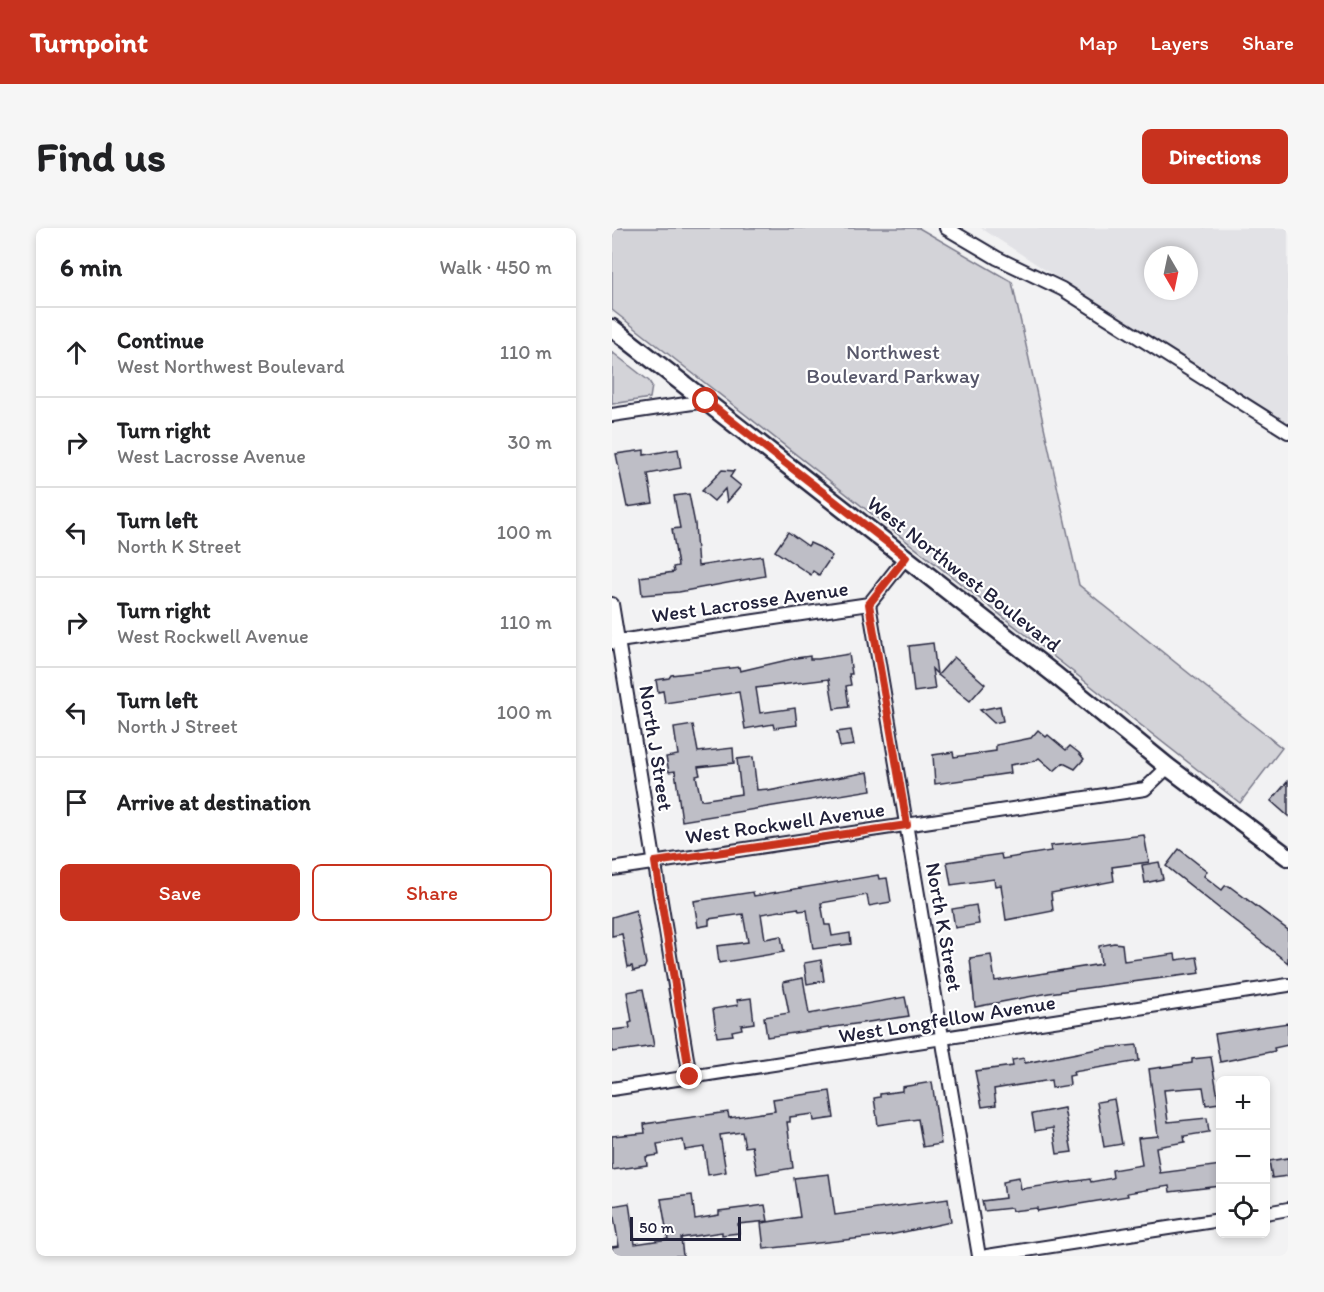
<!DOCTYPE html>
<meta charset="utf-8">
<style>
body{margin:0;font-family:Itim,sans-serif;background:#f6f6f6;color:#202124}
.controls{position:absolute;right:18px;bottom:18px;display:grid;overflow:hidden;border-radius:9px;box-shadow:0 3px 9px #0003}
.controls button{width:54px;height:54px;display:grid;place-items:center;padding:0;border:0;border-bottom:2px solid #e0e0e0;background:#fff;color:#202124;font:30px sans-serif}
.compass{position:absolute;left:532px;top:18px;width:54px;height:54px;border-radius:50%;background:#fff;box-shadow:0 3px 9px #0003;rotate:171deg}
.scale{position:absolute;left:18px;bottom:15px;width:111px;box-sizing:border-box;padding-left:6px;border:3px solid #22223b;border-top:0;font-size:16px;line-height:21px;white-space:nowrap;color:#22223b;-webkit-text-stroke:4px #fff;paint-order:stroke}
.stop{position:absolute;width:18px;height:18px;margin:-14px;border:4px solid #c8321e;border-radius:50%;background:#fff}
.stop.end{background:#c8321e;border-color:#fff;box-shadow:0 2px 6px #0008}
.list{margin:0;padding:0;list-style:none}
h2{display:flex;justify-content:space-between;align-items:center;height:78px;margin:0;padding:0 24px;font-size:26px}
h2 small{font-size:20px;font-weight:400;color:#757577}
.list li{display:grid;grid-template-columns:39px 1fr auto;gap:18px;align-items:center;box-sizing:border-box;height:90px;padding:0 24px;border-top:2px solid #e0e0e0}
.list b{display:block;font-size:22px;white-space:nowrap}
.list p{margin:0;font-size:20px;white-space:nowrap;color:#757577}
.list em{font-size:20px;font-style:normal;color:#757577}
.actions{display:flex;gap:12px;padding:18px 24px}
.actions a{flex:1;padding:14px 0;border:2px solid #c8321e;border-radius:9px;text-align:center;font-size:21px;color:#c8321e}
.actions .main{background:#c8321e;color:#fff}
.icon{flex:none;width:33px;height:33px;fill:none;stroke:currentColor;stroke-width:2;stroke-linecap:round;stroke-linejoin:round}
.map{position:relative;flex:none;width:676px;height:1028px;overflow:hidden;border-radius:9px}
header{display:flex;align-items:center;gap:36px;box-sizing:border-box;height:84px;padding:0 30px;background:#c8321e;color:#fff}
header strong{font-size:28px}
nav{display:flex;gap:33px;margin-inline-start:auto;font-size:21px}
.intro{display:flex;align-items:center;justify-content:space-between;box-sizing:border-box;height:144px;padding:0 36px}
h1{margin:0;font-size:42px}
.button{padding:15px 27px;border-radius:9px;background:#c8321e;color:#fff;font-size:21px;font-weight:700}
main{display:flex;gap:36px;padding:0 36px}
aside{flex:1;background:#fff;border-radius:9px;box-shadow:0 3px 9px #0003}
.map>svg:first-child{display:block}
</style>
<header>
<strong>Turnpoint</strong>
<nav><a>Map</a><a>Layers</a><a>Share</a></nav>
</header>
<div class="intro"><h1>Find us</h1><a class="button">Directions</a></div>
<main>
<aside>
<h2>6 min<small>Walk · 450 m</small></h2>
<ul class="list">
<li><svg class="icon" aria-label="ahead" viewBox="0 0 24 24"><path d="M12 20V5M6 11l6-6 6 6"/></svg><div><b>Continue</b><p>West Northwest Boulevard</p></div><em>110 m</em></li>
<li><svg class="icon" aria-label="right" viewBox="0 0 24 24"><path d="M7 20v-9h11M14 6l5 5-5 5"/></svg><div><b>Turn right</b><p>West Lacrosse Avenue</p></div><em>30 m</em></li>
<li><svg class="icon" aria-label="left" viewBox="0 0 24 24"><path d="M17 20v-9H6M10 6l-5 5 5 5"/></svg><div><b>Turn left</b><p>North K Street</p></div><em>100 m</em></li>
<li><svg class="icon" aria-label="right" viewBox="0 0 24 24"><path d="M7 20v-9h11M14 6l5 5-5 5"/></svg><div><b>Turn right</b><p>West Rockwell Avenue</p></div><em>110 m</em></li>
<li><svg class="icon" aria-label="left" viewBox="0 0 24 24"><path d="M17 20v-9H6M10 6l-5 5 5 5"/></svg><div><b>Turn left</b><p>North J Street</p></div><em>100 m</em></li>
<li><svg class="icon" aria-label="arrive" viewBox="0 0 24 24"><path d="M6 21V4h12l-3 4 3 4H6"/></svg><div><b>Arrive at destination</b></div></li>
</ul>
<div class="actions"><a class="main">Save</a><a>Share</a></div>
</aside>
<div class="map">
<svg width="676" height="1028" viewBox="0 0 676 1028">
<rect width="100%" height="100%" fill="#f2f2f3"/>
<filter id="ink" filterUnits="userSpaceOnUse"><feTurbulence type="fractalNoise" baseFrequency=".0167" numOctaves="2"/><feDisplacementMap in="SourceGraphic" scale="12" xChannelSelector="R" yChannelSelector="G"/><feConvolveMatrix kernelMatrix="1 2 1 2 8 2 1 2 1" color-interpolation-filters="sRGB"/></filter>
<g filter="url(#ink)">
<path fill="#e2e2e6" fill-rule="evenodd" d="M 369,0 L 676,0 L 676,197 L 599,150 ZM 541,27 L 577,27 L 577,63 L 541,63 Z"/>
<g fill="#d3d3d8" stroke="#7a7a8a" stroke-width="1.5">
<path d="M 0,0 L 307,0 L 400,54 L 467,357 L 670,520 L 628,575 L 0,82 Z"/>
<path d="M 0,124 L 37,153 L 40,158 L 38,170 L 0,176 Z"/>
</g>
<g fill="#bebec6" stroke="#22223b" stroke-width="1.5">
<path d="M 66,221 L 69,240 L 36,246 L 41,275 L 15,279 L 4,226 L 32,222 L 32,227 Z"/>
<path d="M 110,242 L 122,243 L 118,249 L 129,258 L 115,274 L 113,261 L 102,273 L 90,263 Z"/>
<path d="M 77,266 L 83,296 L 86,338 L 150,328 L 153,348 L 67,364 L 30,367 L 28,349 L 62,344 L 61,339 L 66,338 L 60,301 L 68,300 L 62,268 Z"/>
<path d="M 176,304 L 196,318 L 198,315 L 207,319 L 220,328 L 207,347 L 201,343 L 199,347 L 163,323 Z"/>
<path d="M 321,415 L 325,446 L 320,441 L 323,461 L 302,464 L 297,418 Z"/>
<path d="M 237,426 L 240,446 L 237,446 L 239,457 L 234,458 L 237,479 L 222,481 L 217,451 L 144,460 L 148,485 L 183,480 L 185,497 L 162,500 L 161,496 L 133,501 L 127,464 L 53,475 L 51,463 L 46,464 L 44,452 L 57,450 L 59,447 L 127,439 L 128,443 L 184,430 L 198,428 L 198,431 L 206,431 Z"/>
<path d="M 342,429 L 373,456 L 358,473 L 326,447 Z"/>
<path d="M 388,478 L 391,493 L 382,495 L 368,482 Z"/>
<path d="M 81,497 L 86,524 L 121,520 L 122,535 L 86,539 L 88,547 L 84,548 L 89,572 L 129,566 L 125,531 L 141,529 L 145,562 L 156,561 L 156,563 L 256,544 L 259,562 L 70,593 L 63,543 L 57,544 L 54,529 L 66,527 L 62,500 Z"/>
<path d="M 239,502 L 242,517 L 228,519 L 225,504 Z"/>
<path d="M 426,502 L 434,509 L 436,507 L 454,522 L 458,518 L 467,525 L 472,531 L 463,541 L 451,535 L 442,543 L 427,530 L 423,533 L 398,537 L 399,545 L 323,556 L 321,527 L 341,524 L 342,529 L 384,523 L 384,517 L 419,510 Z"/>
<path d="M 676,553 L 676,588 L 659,573 Z"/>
<path d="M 532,607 L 537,634 L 500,639 L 502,653 L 439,665 L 441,683 L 394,692 L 389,657 L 383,658 L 382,651 L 339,657 L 335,634 L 389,626 L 390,631 L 439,623 L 438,618 Z"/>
<path d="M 567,621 L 595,643 L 592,648 L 610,662 L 613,658 L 617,658 L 676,702 L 676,735 L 554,638 Z"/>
<path d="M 547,634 L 551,651 L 533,655 L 530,637 Z"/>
<path d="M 266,647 L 267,651 L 275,650 L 279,674 L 257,678 L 255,667 L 209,675 L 213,697 L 218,697 L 220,708 L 238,705 L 239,716 L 201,721 L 195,682 L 187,683 L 186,680 L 149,686 L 153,711 L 169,708 L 172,724 L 107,735 L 105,718 L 136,714 L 131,686 L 97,691 L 97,697 L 86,699 L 82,673 L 141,664 L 142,668 Z"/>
<path d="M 364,677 L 367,696 L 343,700 L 340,681 Z"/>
<path d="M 24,682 L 34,736 L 32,740 L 21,743 L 20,738 L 16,739 L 10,706 L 0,708 L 0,689 Z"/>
<path d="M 502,715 L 510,716 L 512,733 L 563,726 L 564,732 L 585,729 L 588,745 L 437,765 L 363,779 L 358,730 L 379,727 L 383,753 L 489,736 L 487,718 Z"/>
<path d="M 209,732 L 212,753 L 195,756 L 192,735 Z"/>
<path d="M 191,750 L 197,786 L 293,769 L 297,788 L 155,809 L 152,789 L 177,785 L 171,754 Z"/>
<path d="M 31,761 L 42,818 L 0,824 L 0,802 L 18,800 L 17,795 L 20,794 L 15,764 Z"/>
<path d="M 139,770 L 142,795 L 129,797 L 130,801 L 120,803 L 121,807 L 105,809 L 101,781 L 126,777 L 125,772 Z"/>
<path d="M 676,795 L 676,817 L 662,820 L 663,823 L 608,834 L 603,806 Z"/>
<path d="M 525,817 L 527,833 L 461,844 L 462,847 L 457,848 L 458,857 L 440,860 L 439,852 L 382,861 L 384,877 L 370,879 L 363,843 L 401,838 L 400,832 L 412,830 L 413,835 L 491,820 Z"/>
<path d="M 599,829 L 607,875 L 594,877 L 591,859 L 552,862 L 556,894 L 595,890 L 597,904 L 572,908 L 573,914 L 544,919 L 548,945 L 609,937 L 609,958 L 558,964 L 557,958 L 515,965 L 516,968 L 425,983 L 425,980 L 400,983 L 399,980 L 372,983 L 370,973 L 393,970 L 391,954 L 396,953 L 396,951 L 407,949 L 409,961 L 478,951 L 479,954 L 501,950 L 500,942 L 530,937 L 526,910 L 546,908 L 537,841 L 580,835 L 580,831 Z"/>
<path d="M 320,854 L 329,916 L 311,919 L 306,891 L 266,897 L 262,870 L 268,869 L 268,866 L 290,863 L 290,859 Z"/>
<path d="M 218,863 L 222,890 L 202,893 L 201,886 L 178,889 L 178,894 L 175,894 L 181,940 L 145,946 L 140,918 L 133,919 L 130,904 L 108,907 L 114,944 L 96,947 L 92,919 L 73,922 L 71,912 L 45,916 L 47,927 L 34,929 L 35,937 L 0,942 L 0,908 L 33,905 L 32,896 L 116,884 L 117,890 L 163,883 L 161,871 Z"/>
<path d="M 502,871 L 510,916 L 492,919 L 485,874 Z"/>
<path d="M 452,880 L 460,924 L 445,926 L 441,900 L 423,903 L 420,886 Z"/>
<path d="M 676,930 L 676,948 L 660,950 L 657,933 Z"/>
<path d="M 217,946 L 223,987 L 336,971 L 339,994 L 278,1007 L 152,1021 L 149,995 L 188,989 L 182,950 Z"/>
<path d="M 80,967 L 83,991 L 107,987 L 107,983 L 153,977 L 156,993 L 126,996 L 127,1005 L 110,1007 L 110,1004 L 69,1010 L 71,1028 L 0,1028 L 0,1019 L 7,1018 L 0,978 L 17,975 L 23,1016 L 56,1011 L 49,971 Z"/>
</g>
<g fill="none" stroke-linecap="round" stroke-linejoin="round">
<g stroke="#22223b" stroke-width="16">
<g id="minor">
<path d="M 334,0 L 385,30 L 450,61 L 676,204"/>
<path d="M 0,187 L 94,173"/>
<path d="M 0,376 L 78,849"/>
<path d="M 257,376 L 367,1028"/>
<path d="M 0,414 L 257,376 L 294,329"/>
<path d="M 0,641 L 533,561 L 556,539"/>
<path d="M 0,861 L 676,757"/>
<path d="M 654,985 L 676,981"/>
<path d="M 375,1028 L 608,992"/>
</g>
</g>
<g stroke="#22223b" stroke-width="21">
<path id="secondary" d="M 0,100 L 442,446 L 556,539 L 676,629"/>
</g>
<use href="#minor" stroke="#fff" stroke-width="12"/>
<use href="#secondary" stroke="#fff" stroke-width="16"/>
</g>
</g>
<g fill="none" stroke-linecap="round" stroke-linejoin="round" filter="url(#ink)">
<path stroke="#c8321e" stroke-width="8" d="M 78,849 L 43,634 L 295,597 L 257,376 L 294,329 L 94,173"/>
</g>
<g text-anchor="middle" stroke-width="4.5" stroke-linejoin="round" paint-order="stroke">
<g font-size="21" fill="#57576a" stroke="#fff">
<text x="281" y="131">Northwest<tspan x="281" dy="24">Boulevard Parkway</tspan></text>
</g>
<g font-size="21" fill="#22223b" stroke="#fff">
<text transform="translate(352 346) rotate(38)" y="7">West Northwest Boulevard</text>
<text transform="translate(138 374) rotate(-8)" y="7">West Lacrosse Avenue</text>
<text transform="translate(44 520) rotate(81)" y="7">North J Street</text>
<text transform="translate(173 595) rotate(-8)" y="7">West Rockwell Avenue</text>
<text transform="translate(332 699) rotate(80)" y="7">North K Street</text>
<text transform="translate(335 791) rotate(-9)" y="7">West Longfellow Avenue</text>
</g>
</g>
</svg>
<div class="controls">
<button>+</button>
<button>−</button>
<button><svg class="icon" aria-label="locate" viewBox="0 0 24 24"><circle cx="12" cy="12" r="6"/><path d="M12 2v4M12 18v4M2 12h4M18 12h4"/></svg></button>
</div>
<svg class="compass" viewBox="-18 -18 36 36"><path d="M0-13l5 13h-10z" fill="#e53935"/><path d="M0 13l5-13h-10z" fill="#757577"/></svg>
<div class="scale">50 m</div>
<div class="stop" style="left:94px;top:173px"></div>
<div class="stop end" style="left:78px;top:849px"></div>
</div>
</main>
